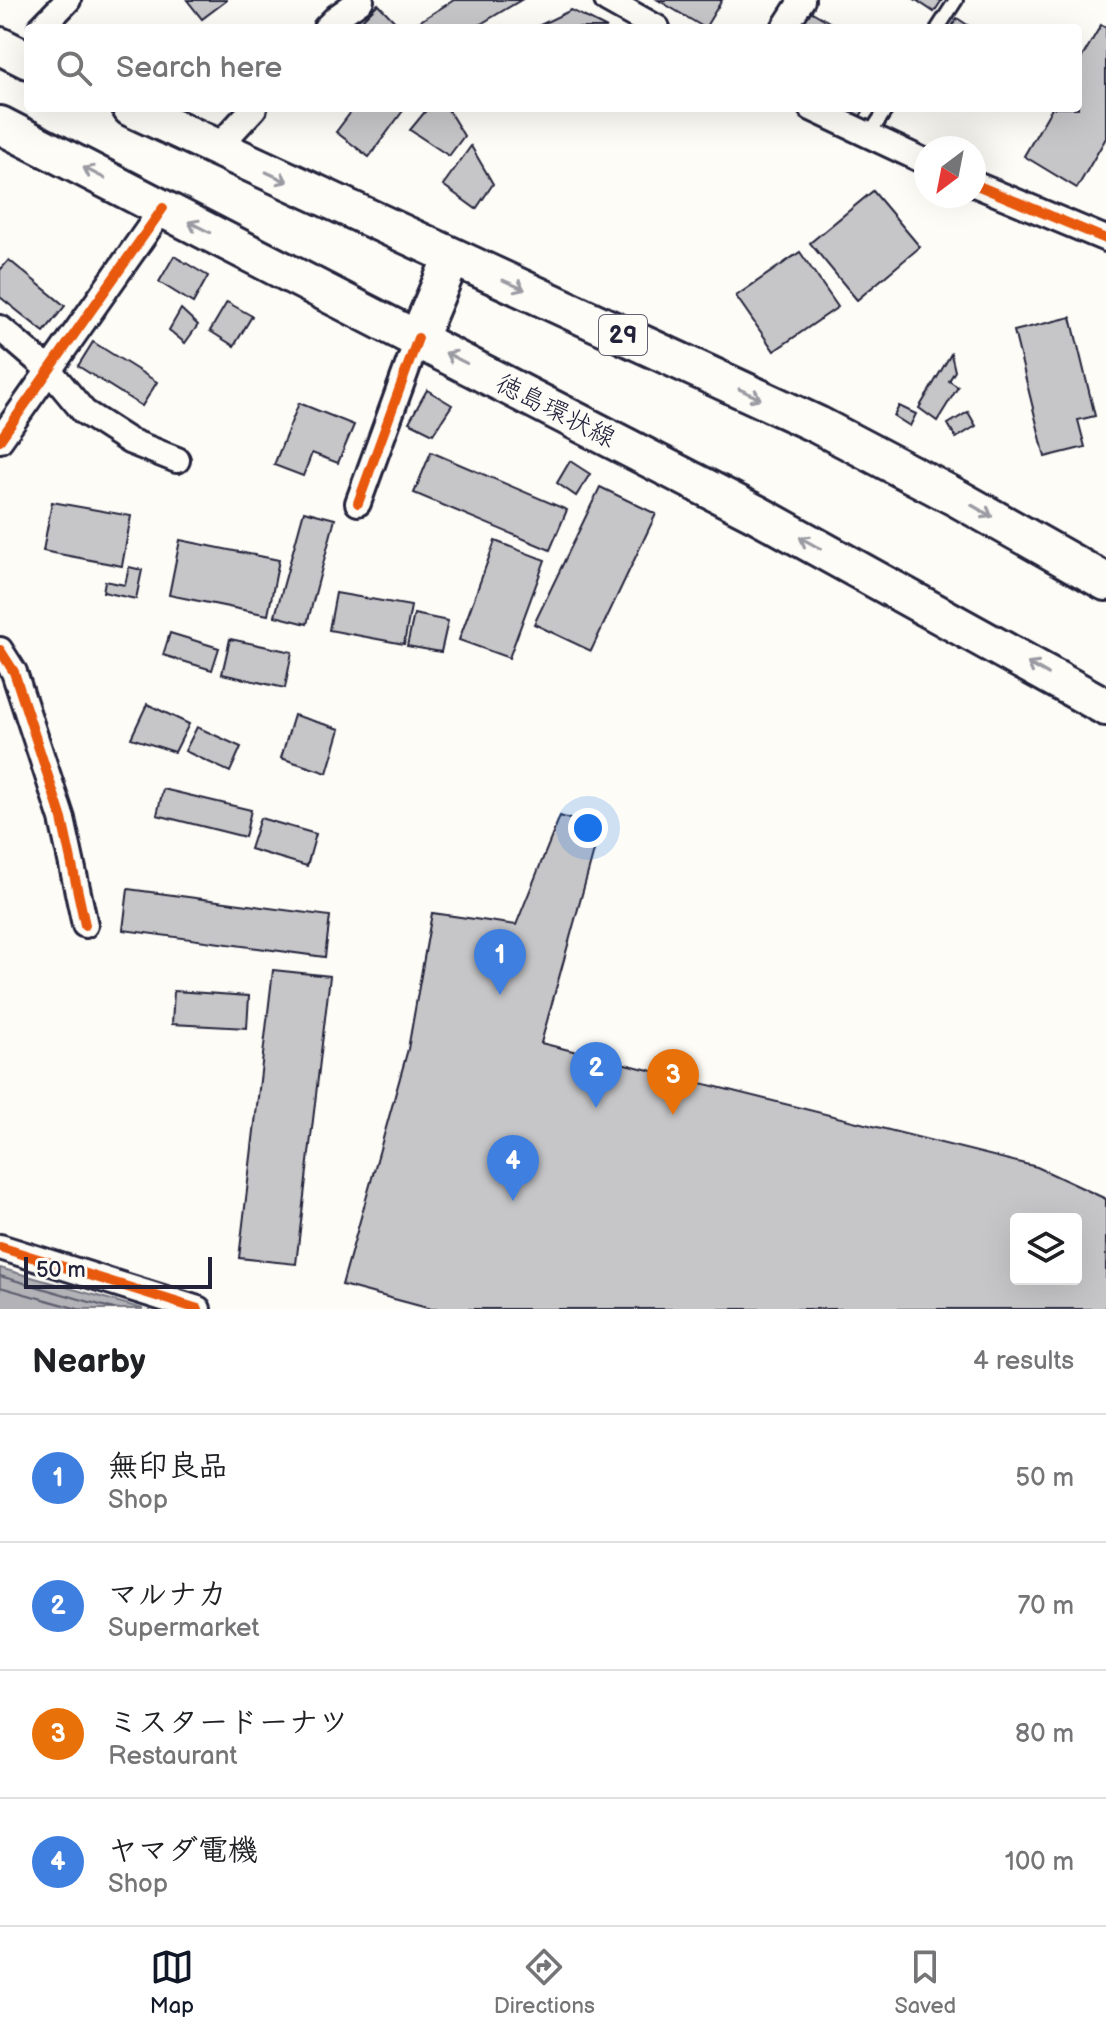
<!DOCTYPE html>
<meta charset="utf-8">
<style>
body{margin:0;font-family:"Balsamiq Sans","Klee One",sans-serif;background:#f6f6f6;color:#202124}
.controls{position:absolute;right:24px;bottom:24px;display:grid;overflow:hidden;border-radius:8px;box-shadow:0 8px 32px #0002}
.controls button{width:72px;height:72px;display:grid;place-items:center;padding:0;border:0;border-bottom:2px solid #e0e0e0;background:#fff;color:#202124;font:40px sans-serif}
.compass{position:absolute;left:914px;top:136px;width:72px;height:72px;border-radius:50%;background:#fff;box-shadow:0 8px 32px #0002;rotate:212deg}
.scale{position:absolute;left:24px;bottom:20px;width:188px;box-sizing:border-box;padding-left:8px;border:4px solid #22223b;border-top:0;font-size:22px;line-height:28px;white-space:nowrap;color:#22223b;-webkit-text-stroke:6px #fdfcf7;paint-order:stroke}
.you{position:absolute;left:588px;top:828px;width:28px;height:28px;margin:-20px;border:6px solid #fff;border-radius:50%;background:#1a73e8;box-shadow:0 0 0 12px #1a73e833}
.badge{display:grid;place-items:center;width:52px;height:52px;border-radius:50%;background:#111827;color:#fff;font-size:26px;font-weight:700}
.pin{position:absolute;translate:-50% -66px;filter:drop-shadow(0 2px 4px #0008)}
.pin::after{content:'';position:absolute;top:42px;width:28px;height:24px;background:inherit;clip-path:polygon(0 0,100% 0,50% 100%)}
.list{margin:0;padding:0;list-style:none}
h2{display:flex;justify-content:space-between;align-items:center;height:104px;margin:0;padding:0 32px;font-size:34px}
h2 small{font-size:26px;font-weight:400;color:#757577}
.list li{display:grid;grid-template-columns:52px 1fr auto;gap:24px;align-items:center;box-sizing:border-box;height:128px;padding:0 32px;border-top:2px solid #e0e0e0}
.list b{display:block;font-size:30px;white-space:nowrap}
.list p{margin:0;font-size:26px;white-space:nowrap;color:#757577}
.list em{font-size:26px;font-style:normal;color:#757577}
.icon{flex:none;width:44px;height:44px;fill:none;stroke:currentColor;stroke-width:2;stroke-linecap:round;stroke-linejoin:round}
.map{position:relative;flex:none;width:1106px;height:1309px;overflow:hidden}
.search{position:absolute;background:#fff;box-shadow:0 8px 32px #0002;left:24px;right:24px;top:24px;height:88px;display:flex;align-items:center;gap:20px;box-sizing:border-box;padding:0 28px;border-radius:8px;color:#757577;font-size:30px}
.sheet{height:616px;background:#fff}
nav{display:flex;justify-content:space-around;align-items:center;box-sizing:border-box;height:112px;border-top:2px solid #e0e0e0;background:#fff;font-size:22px;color:#757577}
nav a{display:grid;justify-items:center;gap:4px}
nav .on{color:#111827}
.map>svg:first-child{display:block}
</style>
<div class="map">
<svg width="1106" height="1309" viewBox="0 0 1106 1309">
<rect width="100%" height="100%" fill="#fdfcf7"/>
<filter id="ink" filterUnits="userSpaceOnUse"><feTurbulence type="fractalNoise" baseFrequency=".0125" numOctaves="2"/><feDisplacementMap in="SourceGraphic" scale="16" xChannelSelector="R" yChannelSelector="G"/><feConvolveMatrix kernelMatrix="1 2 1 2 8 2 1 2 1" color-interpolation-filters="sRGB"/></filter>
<g filter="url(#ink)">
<path fill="#b2b2b7" stroke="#787885" stroke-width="2" d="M 0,1268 L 143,1309 L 0,1309 Z"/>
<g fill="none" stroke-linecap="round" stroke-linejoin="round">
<g stroke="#5c5c6d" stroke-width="2">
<path d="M 0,1276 L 114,1309"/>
<path d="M 0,1287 L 78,1309"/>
</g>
</g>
<g fill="#c6c6c8" stroke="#22223b" stroke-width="2" fill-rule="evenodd">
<path d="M 187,0 L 226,0 L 226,1 L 202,19 Z"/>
<path d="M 454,0 L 521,0 L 474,28 L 420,28 L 417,23 Z"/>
<path d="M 658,0 L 722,0 L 705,28 Z"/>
<path d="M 916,0 L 942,0 L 934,12 Z"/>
<path d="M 378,4 L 401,28 L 354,28 Z"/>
<path d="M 807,9 L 831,23 L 828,28 L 796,28 Z"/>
<path d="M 571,10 L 607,28 L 534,28 Z"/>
<path d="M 957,18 L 972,28 L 951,28 Z"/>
<path d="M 1101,25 L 1106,28 L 1106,138 L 1077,188 L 1024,156 L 1052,108 L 1078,108 L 1078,64 Z"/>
<path d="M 354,108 L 405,108 L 369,157 L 336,132 Z"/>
<path d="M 428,108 L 447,108 L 464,136 L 449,156 L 410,130 Z"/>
<path d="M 841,108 L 865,108 L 858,120 Z"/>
<path d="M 471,146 L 493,184 L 476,209 L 443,185 Z"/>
<path d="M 873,191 L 920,247 L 857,300 L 810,243 Z"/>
<path d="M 800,252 L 838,307 L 774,351 L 736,296 Z"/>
<path d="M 174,256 L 208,276 L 193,303 L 159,282 Z"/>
<path d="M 9,260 L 65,306 L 44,332 L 0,297 L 0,270 Z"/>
<path d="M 227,302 L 252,316 L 234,346 L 210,331 Z"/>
<path d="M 181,309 L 198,325 L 185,343 L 169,330 Z"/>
<path d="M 1071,317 L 1095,416 L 1078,420 L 1085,447 L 1045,457 L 1014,331 Z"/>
<path d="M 93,342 L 157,382 L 142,406 L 78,366 Z"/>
<path d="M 951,354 L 955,371 L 949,381 L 958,387 L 937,421 L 919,408 Z"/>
<path d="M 427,390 L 452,405 L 433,434 L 409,422 Z"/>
<path d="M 299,403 L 354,425 L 338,463 L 312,453 L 303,476 L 274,465 Z"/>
<path d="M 899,406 L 916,414 L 910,426 L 894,416 Z"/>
<path d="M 968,412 L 976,426 L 956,438 L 948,424 Z"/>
<path d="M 431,452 L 567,510 L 550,550 L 414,493 Z"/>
<path d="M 570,461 L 590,474 L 576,496 L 557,483 Z"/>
<path d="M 600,487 L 656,514 L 591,651 L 534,624 Z"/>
<path d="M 52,502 L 131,516 L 122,566 L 43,551 Z"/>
<path d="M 304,511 L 335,519 L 307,624 L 275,616 Z"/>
<path d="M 180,540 L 279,560 L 268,615 L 169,595 Z"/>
<path d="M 495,541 L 545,560 L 509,658 L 459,640 Z"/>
<path d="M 129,567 L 142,570 L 136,599 L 103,592 L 105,581 L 125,585 Z"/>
<path d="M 336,593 L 411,606 L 404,644 L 329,630 Z"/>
<path d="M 414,614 L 448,621 L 441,652 L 407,646 Z"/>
<path d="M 170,633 L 219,648 L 212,670 L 163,655 Z"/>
<path d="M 230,639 L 292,652 L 285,688 L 222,674 Z"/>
<path d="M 147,704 L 189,724 L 175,752 L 131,738 Z"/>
<path d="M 294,715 L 340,729 L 327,773 L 281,758 Z"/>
<path d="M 197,727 L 241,747 L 230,772 L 185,751 Z"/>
<path d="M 163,789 L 251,810 L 245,837 L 157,815 Z"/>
<path d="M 560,816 L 600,829 L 541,1043 L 1037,1167 L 1106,1199 L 1106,1309 L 431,1309 L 342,1285 L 408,1049 L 432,913 L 516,925 ZM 1016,1219 L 1076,1219 L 1076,1279 L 1016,1279 Z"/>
<path d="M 260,818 L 316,834 L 307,866 L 250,849 Z"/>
<path d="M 128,889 L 330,916 L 325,957 L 123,930 Z"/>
<path d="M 273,970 L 330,976 L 296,1264 L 239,1258 Z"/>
<path d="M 174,991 L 249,996 L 247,1028 L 172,1024 Z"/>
</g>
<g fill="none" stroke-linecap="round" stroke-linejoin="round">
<g stroke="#22223b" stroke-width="18">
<g id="lane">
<path d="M 938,28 L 956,0"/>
<path d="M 869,135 L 887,108"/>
</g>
</g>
<g stroke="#22223b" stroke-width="30">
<g id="street">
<path d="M 607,0 L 657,28"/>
<path d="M 41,28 L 68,0"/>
<path d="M 326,28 L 337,17 L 361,0"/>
<path d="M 784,28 L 802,0"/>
<path d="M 811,108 L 926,162"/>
<path d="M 217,148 L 254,108"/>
<path d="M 974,184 L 1106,239"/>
<path d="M 0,328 L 49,370 L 84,412 L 129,441 L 177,460"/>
<path d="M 0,440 L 163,208"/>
<path d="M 358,503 L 418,338"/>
<path d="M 0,650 L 14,672 L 62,819 L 85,925"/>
<path d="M 0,1247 L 198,1309"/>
</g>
</g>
<g stroke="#22223b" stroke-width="42">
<g id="primary">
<path d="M 0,46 L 28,60"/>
<path d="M 131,108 L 818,425 L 957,498 L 1106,582"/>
<path d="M 0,125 L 757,514 L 1106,707"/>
<path d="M 418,338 L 452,257"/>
</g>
</g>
<use href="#lane" stroke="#fdfcf7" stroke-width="12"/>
<use href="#street" stroke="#fdfcf7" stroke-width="24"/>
<use href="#primary" stroke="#fdfcf7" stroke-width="36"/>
<g stroke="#fdfcf7" stroke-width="15">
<g id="cycleway">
<path d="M 974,184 L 1106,239"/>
<path d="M 0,440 L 163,208"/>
<path d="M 358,503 L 418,338"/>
<path d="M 0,650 L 14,672 L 62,819 L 85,925"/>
<path d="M 0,1247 L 198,1309"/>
</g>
</g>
<use href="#cycleway" stroke="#e8590c" stroke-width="10"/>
</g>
<defs><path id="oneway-shaft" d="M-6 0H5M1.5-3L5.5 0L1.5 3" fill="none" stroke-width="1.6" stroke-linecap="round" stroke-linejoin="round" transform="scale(2)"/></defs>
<g stroke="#9a9aa2">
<use href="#oneway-shaft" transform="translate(94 173) rotate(-153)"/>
<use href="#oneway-shaft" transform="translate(277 177) rotate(25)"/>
<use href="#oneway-shaft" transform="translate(199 227) rotate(-153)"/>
<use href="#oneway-shaft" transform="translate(514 285) rotate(24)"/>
<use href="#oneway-shaft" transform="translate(456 358) rotate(-153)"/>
<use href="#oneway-shaft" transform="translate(750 394) rotate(25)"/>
<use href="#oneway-shaft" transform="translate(982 511) rotate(30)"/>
<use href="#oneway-shaft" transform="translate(810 543) rotate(-151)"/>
<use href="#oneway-shaft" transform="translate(1038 669) rotate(-150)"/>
</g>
</g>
<g text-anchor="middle" stroke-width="7" stroke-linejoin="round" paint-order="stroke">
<rect fill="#fdfcf7" stroke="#646373" stroke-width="2" x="599" y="315" width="48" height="40" rx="6"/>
<g font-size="24" font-weight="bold" fill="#22223b">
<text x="623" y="343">29</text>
</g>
<g font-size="26" fill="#22223b" stroke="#fdfcf7">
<text transform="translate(556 410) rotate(27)" y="9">徳島環状線</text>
</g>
</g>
</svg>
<div class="controls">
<button><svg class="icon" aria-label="layers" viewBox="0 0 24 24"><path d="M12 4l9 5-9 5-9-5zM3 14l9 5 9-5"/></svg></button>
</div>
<svg class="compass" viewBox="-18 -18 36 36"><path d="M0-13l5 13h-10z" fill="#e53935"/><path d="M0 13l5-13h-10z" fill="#757577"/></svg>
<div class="scale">50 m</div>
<div class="you"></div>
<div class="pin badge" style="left:500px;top:995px;background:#3f7fe0">1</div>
<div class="pin badge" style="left:596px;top:1108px;background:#3f7fe0">2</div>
<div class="pin badge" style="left:673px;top:1115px;background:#e8710a">3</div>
<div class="pin badge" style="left:513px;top:1201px;background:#3f7fe0">4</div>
<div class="search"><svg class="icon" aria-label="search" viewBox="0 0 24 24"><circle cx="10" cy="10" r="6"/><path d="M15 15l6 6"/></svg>Search here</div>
</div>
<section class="sheet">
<h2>Nearby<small>4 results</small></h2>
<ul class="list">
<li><span class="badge" style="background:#3f7fe0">1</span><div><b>無印良品</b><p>Shop</p></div><em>50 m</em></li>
<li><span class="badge" style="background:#3f7fe0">2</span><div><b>マルナカ</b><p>Supermarket</p></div><em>70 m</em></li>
<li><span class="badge" style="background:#e8710a">3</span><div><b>ミスタードーナツ</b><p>Restaurant</p></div><em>80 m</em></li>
<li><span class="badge" style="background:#3f7fe0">4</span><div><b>ヤマダ電機</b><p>Shop</p></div><em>100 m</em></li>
</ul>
</section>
<nav>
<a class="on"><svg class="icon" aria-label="map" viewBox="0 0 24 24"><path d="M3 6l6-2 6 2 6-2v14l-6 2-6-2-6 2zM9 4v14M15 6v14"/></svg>Map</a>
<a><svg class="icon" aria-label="directions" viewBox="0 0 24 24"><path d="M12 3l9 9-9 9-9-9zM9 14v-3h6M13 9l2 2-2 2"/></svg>Directions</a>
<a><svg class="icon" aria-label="saved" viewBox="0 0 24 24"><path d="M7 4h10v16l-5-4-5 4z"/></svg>Saved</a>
</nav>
